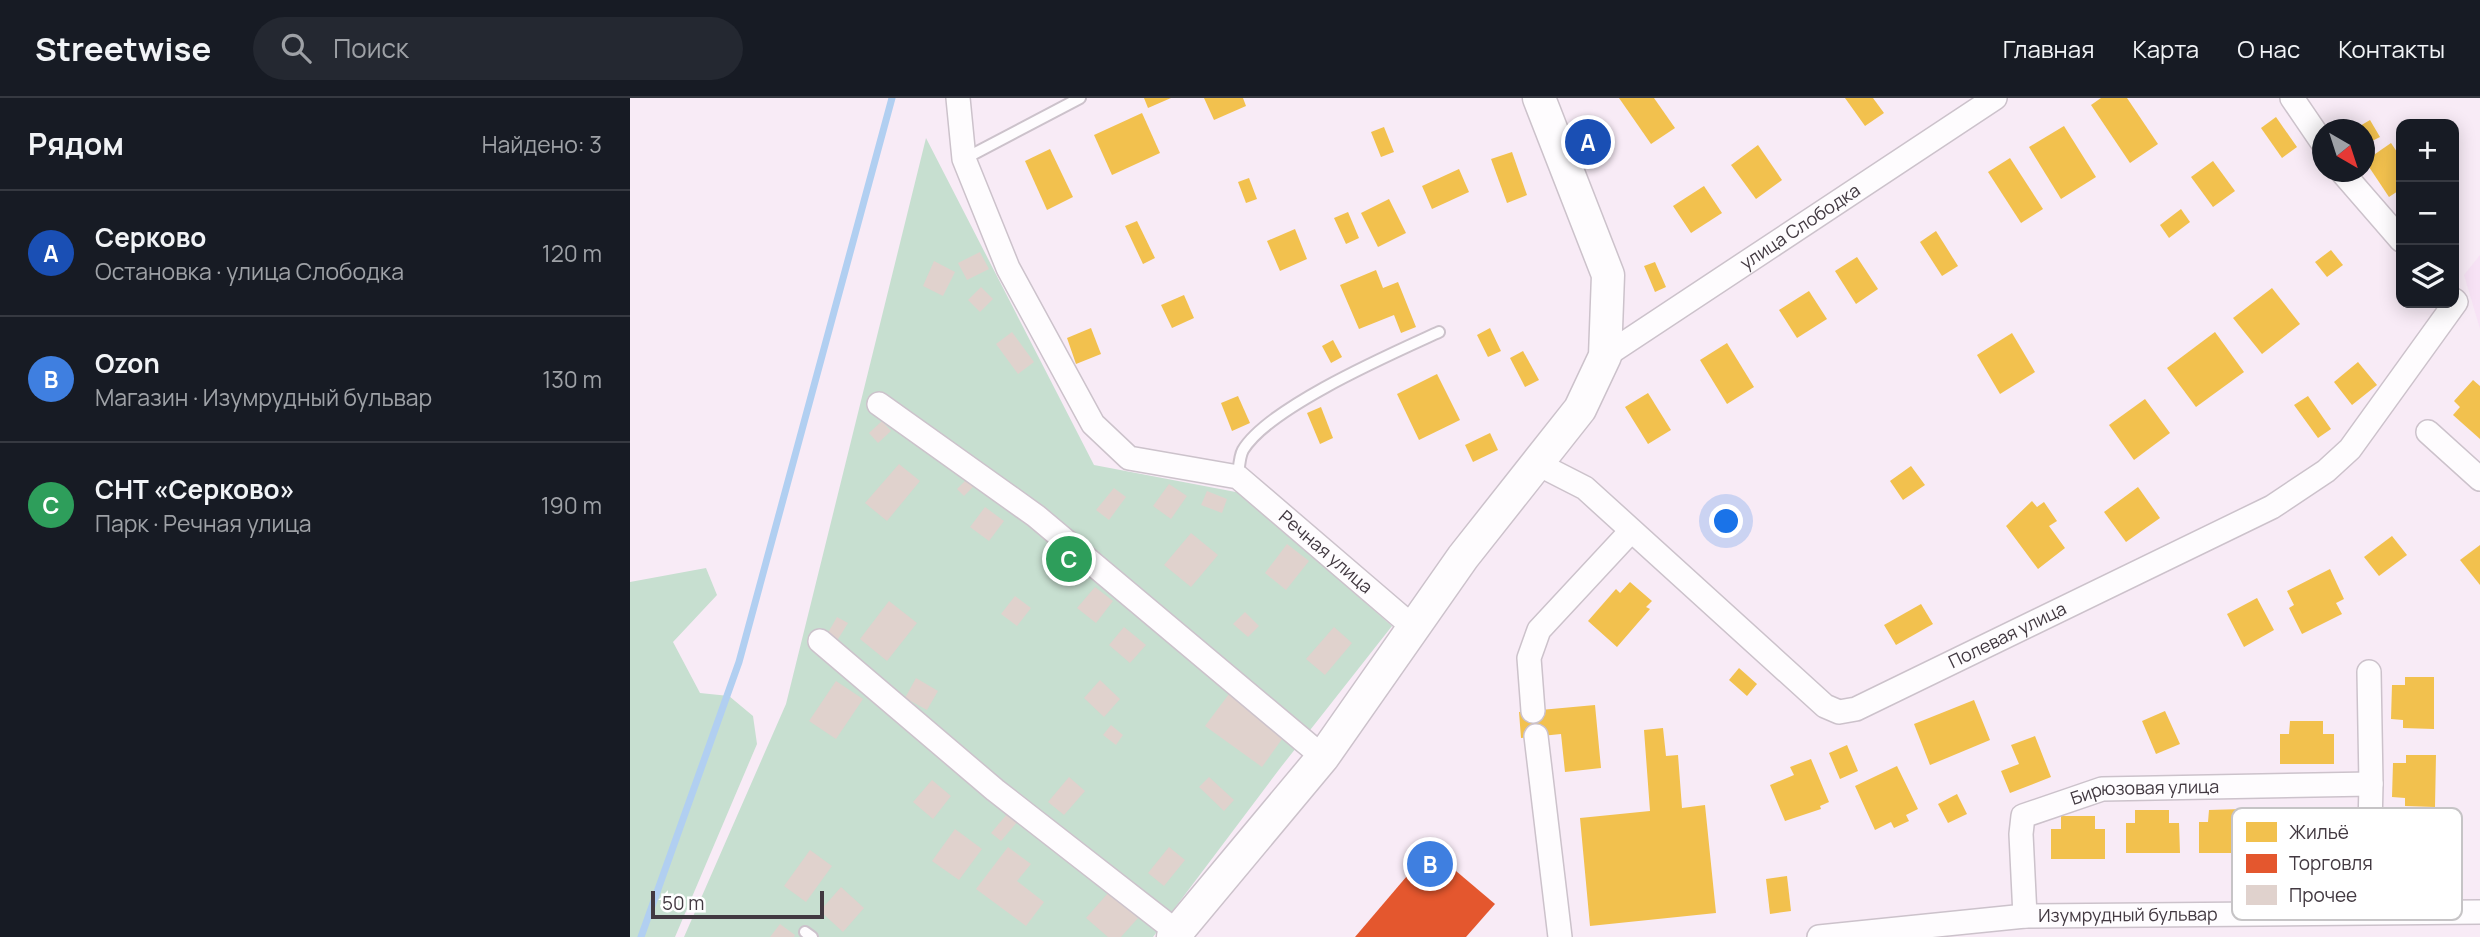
<!DOCTYPE html>
<html lang="ru">
<meta charset="utf-8">
<style>
body{margin:0;font-family:Manrope,sans-serif;background:#242831;color:#f1f3f6}
.controls{position:absolute;right:21px;top:21px;display:grid;overflow:hidden;border-radius:14px;box-shadow:0 4px 18px #0003}
.controls button{width:63px;height:63px;display:grid;place-items:center;padding:0;border:0;border-bottom:2px solid #363941;background:#171b24;color:#f1f3f6;font:35px sans-serif}
.compass{position:absolute;left:1682px;top:21px;width:63px;height:63px;border-radius:50%;background:#171b24;box-shadow:0 4px 18px #0003;rotate:141deg}
.scale{position:absolute;left:21px;bottom:18px;width:173px;box-sizing:border-box;padding-left:7px;border:4px solid #423941;border-top:0;font-size:19px;line-height:24px;white-space:nowrap;color:#423941;-webkit-text-stroke:5px #fff;paint-order:stroke}
.you{position:absolute;left:1097px;top:424px;width:24px;height:24px;margin:-18px;border:5px solid #fff;border-radius:50%;background:#1a73e8;box-shadow:0 0 0 10px #1a73e833}
.badge{display:grid;place-items:center;width:46px;height:46px;border-radius:50%;background:#8c9099;color:#fff;font-size:23px;font-weight:700}
.pin{position:absolute;translate:-50% -50%;border:4px solid #fff;box-shadow:0 2px 7px #0006}
.list{margin:0;padding:0;list-style:none}
h2{display:flex;justify-content:space-between;align-items:center;height:91px;margin:0;padding:0 28px;font-size:30px}
h2 small{font-size:23px;font-weight:400;color:#9ea1a6}
.list li{display:grid;grid-template-columns:46px 1fr auto;gap:21px;align-items:center;box-sizing:border-box;height:126px;padding:0 28px;border-top:2px solid #363941}
.list b{display:block;font-size:26px;white-space:nowrap}
.list p{margin:0;font-size:23px;white-space:nowrap;color:#9ea1a6}
.list em{font-size:23px;font-style:normal;color:#9ea1a6}
.icon{flex:none;width:38px;height:38px;fill:none;stroke:currentColor;stroke-width:2;stroke-linecap:round;stroke-linejoin:round}
.map{position:relative;flex:none;width:1850px;height:839px;overflow:hidden}
header{display:flex;align-items:center;gap:42px;box-sizing:border-box;height:98px;padding:0 35px;background:#171b24;border-bottom:2px solid #363941}
header strong{font-size:33px}
nav{display:flex;gap:38px;margin-inline-start:auto;font-size:24px}
.search{width:490px;height:63px;background:#242831;display:flex;align-items:center;gap:18px;box-sizing:border-box;padding:0 24px;border-radius:38px;color:#9ea1a6;font-size:26px}
main{display:flex}
aside{flex:1;background:#171b24}
.map>svg:first-child{display:block}
</style>
<header>
<strong>Streetwise</strong>
<div class="search"><svg class="icon" aria-label="search" viewBox="0 0 24 24"><circle cx="10" cy="10" r="6"/><path d="M15 15l6 6"/></svg>Поиск</div>
<nav><a>Главная</a><a>Карта</a><a>О нас</a><a>Контакты</a></nav>
</header>
<main>
<aside>
<h2>Рядом<small>Найдено: 3</small></h2>
<ul class="list">
<li><span class="badge" style="background:#1a4fb4">A</span><div><b>Серково</b><p>Остановка · улица Слободка</p></div><em>120 m</em></li>
<li><span class="badge" style="background:#3f7fe0">B</span><div><b>Ozon</b><p>Магазин · Изумрудный бульвар</p></div><em>130 m</em></li>
<li><span class="badge" style="background:#2e9e5b">C</span><div><b>СНТ «Серково»</b><p>Парк · Речная улица</p></div><em>190 m</em></li>
</ul>
</aside>
<div class="map">
<svg width="1850" height="839" viewBox="0 0 1850 839">
<rect width="100%" height="100%" fill="#f8ebf6"/>
<path fill="#f7e2f5" d="M 1850,157 L 1850,231 L 1834,177 Z"/>
<g fill="#c7dfd0">
<path d="M 296,40 L 464,367 L 611,395 L 762,528 L 651,669 L 523,839 L 54,839 L 156,606 Z"/>
<path d="M 76,470 L 87,497 L 43,544 L 70,595 L 99,598 L 123,618 L 127,646 L 45,839 L 0,839 L 0,484 Z"/>
</g>
<g fill="#f2c14e">
<path d="M 514,0 L 541,0 L 518,10 Z"/>
<path d="M 574,0 L 613,0 L 616,8 L 584,22 Z"/>
<path d="M 989,0 L 1024,0 L 1045,30 L 1021,46 Z"/>
<path d="M 1215,0 L 1243,0 L 1254,15 L 1235,28 Z"/>
<path d="M 1471,0 L 1497,0 L 1528,46 L 1500,65 L 1461,7 Z"/>
<path d="M 512,15 L 530,55 L 482,77 L 464,37 Z"/>
<path d="M 1646,19 L 1667,49 L 1652,60 L 1631,30 Z"/>
<path d="M 1740,22 L 1750,39 L 1734,47 L 1734,32 L 1723,32 Z"/>
<path d="M 1434,28 L 1466,79 L 1431,101 L 1399,49 Z"/>
<path d="M 754,29 L 764,54 L 751,59 L 741,34 Z"/>
<path d="M 1761,45 L 1771,60 L 1771,91 L 1759,99 L 1735,63 Z"/>
<path d="M 1128,47 L 1152,82 L 1126,101 L 1101,67 Z"/>
<path d="M 420,51 L 443,99 L 417,112 L 395,63 Z"/>
<path d="M 882,54 L 897,97 L 877,105 L 861,61 Z"/>
<path d="M 1380,60 L 1413,111 L 1391,125 L 1358,74 Z"/>
<path d="M 1583,63 L 1605,93 L 1583,109 L 1561,79 Z"/>
<path d="M 829,71 L 839,94 L 802,111 L 792,88 Z"/>
<path d="M 619,80 L 627,101 L 616,105 L 608,84 Z"/>
<path d="M 1074,88 L 1092,115 L 1061,135 L 1043,108 Z"/>
<path d="M 759,101 L 776,135 L 748,149 L 731,115 Z"/>
<path d="M 1551,111 L 1560,124 L 1539,140 L 1530,127 Z"/>
<path d="M 718,114 L 729,140 L 716,146 L 704,120 Z"/>
<path d="M 507,123 L 525,160 L 513,166 L 495,128 Z"/>
<path d="M 665,131 L 677,161 L 650,173 L 637,143 Z"/>
<path d="M 1306,133 L 1328,168 L 1312,178 L 1290,144 Z"/>
<path d="M 1701,152 L 1713,167 L 1697,179 L 1685,164 Z"/>
<path d="M 1227,159 L 1248,191 L 1226,206 L 1205,173 Z"/>
<path d="M 1025,164 L 1036,189 L 1025,194 L 1014,168 Z"/>
<path d="M 746,172 L 753,190 L 768,184 L 786,229 L 771,235 L 764,217 L 729,231 L 710,187 Z"/>
<path d="M 1642,190 L 1670,226 L 1632,256 L 1603,220 Z"/>
<path d="M 1179,193 L 1197,221 L 1167,240 L 1149,212 Z"/>
<path d="M 554,197 L 564,220 L 542,230 L 531,207 Z"/>
<path d="M 461,230 L 471,256 L 446,266 L 437,240 Z"/>
<path d="M 860,230 L 871,253 L 858,259 L 847,237 Z"/>
<path d="M 1585,234 L 1614,274 L 1566,309 L 1537,270 Z"/>
<path d="M 1382,235 L 1405,274 L 1370,296 L 1347,257 Z"/>
<path d="M 703,242 L 712,259 L 701,265 L 692,248 Z"/>
<path d="M 1097,245 L 1124,289 L 1097,306 L 1070,262 Z"/>
<path d="M 893,253 L 909,282 L 895,289 L 880,260 Z"/>
<path d="M 1728,264 L 1747,287 L 1722,307 L 1704,284 Z"/>
<path d="M 807,276 L 830,322 L 789,342 L 767,296 Z"/>
<path d="M 1843,282 L 1850,288 L 1850,341 L 1823,317 L 1830,309 L 1824,303 Z"/>
<path d="M 1018,295 L 1041,332 L 1018,346 L 995,309 Z"/>
<path d="M 608,298 L 620,325 L 602,333 L 591,305 Z"/>
<path d="M 1678,298 L 1701,331 L 1688,340 L 1664,307 Z"/>
<path d="M 1515,301 L 1540,335 L 1504,362 L 1479,327 Z"/>
<path d="M 691,309 L 703,340 L 690,346 L 677,315 Z"/>
<path d="M 860,335 L 868,352 L 843,364 L 835,347 Z"/>
<path d="M 1281,368 L 1295,387 L 1273,402 L 1260,383 Z"/>
<path d="M 1508,389 L 1530,420 L 1496,444 L 1474,414 Z"/>
<path d="M 1402,403 L 1407,409 L 1414,404 L 1427,423 L 1419,428 L 1435,450 L 1408,471 L 1376,428 Z"/>
<path d="M 1762,438 L 1777,457 L 1749,478 L 1734,459 Z"/>
<path d="M 1850,447 L 1850,487 L 1830,462 Z"/>
<path d="M 1700,471 L 1714,501 L 1706,505 L 1712,516 L 1672,536 L 1659,510 L 1664,507 L 1657,493 Z"/>
<path d="M 1000,484 L 1022,503 L 1016,509 L 1020,511 L 987,549 L 958,523 L 986,491 L 990,495 Z"/>
<path d="M 1627,500 L 1644,532 L 1614,549 L 1597,516 Z"/>
<path d="M 1291,506 L 1303,526 L 1266,547 L 1254,527 Z"/>
<path d="M 1109,570 L 1127,586 L 1117,598 L 1099,582 Z"/>
<path d="M 1775,579 L 1804,579 L 1804,631 L 1773,630 L 1773,622 L 1761,621 L 1762,587 L 1775,587 Z"/>
<path d="M 1344,602 L 1360,642 L 1300,667 L 1284,626 Z"/>
<path d="M 965,607 L 971,670 L 935,674 L 931,636 L 891,640 L 889,614 Z"/>
<path d="M 1535,613 L 1550,646 L 1526,656 L 1512,623 Z"/>
<path d="M 1660,623 L 1693,623 L 1693,636 L 1704,636 L 1704,666 L 1650,666 L 1650,636 L 1659,636 Z"/>
<path d="M 1033,630 L 1036,658 L 1048,657 L 1052,710 L 1075,707 L 1086,815 L 960,828 L 950,720 L 1020,713 L 1014,632 Z"/>
<path d="M 1405,638 L 1421,679 L 1380,695 L 1371,673 L 1389,666 L 1381,647 Z"/>
<path d="M 1217,647 L 1228,673 L 1210,681 L 1199,655 Z"/>
<path d="M 1776,657 L 1806,657 L 1805,709 L 1775,708 L 1775,700 L 1762,699 L 1763,665 L 1776,665 Z"/>
<path d="M 1181,661 L 1199,704 L 1190,708 L 1191,711 L 1155,723 L 1140,687 L 1164,677 L 1160,669 Z"/>
<path d="M 1267,668 L 1288,711 L 1276,717 L 1279,723 L 1264,730 L 1261,724 L 1245,732 L 1225,688 Z"/>
<path d="M 1327,696 L 1337,716 L 1318,725 L 1308,706 Z"/>
<path d="M 1612,711 L 1612,724 L 1623,725 L 1623,755 L 1569,755 L 1569,724 L 1578,724 L 1579,712 Z"/>
<path d="M 1505,712 L 1539,712 L 1539,725 L 1549,725 L 1550,755 L 1496,755 L 1496,725 L 1505,725 Z"/>
<path d="M 1431,718 L 1465,718 L 1465,731 L 1475,731 L 1475,761 L 1421,761 L 1421,731 L 1431,731 Z"/>
<path d="M 1157,778 L 1161,813 L 1140,816 L 1136,781 Z"/>
</g>
<path fill="#e4572e" d="M 800,751 L 865,806 L 836,839 L 725,839 Z"/>
<g fill="none" stroke-linecap="round" stroke-linejoin="round">
<path stroke="#b1cff1" stroke-width="7" d="M 11,839 L 109,564 L 262,0"/>
</g>
<g fill="#e0d2cd">
<path d="M 350,154 L 359,171 L 337,182 L 328,165 Z"/>
<path d="M 304,163 L 325,174 L 313,198 L 293,188 Z"/>
<path d="M 351,189 L 363,201 L 350,214 L 338,202 Z"/>
<path d="M 382,234 L 404,264 L 388,276 L 366,246 Z"/>
<path d="M 252,323 L 261,333 L 248,345 L 239,335 Z"/>
<path d="M 269,366 L 290,383 L 257,423 L 235,405 Z"/>
<path d="M 338,380 L 345,387 L 334,398 L 327,391 Z"/>
<path d="M 539,386 L 557,398 L 541,421 L 523,408 Z"/>
<path d="M 484,390 L 496,399 L 479,422 L 466,412 Z"/>
<path d="M 577,393 L 597,401 L 592,415 L 571,407 Z"/>
<path d="M 355,409 L 374,423 L 359,443 L 340,429 Z"/>
<path d="M 561,435 L 588,457 L 561,489 L 534,467 Z"/>
<path d="M 657,446 L 679,463 L 656,492 L 635,475 Z"/>
<path d="M 465,489 L 483,503 L 466,525 L 447,510 Z"/>
<path d="M 385,498 L 401,510 L 387,528 L 371,516 Z"/>
<path d="M 259,503 L 287,525 L 257,563 L 230,541 Z"/>
<path d="M 615,514 L 629,528 L 618,539 L 603,526 Z"/>
<path d="M 207,519 L 218,525 L 205,546 L 195,540 Z"/>
<path d="M 494,529 L 516,547 L 500,565 L 479,547 Z"/>
<path d="M 704,529 L 722,545 L 695,577 L 676,561 Z"/>
<path d="M 286,580 L 308,593 L 297,612 L 275,600 Z"/>
<path d="M 470,582 L 490,601 L 474,619 L 454,600 Z"/>
<path d="M 206,583 L 233,601 L 206,641 L 179,623 Z"/>
<path d="M 599,596 L 655,637 L 632,669 L 575,628 Z"/>
<path d="M 481,627 L 493,637 L 486,647 L 473,637 Z"/>
<path d="M 439,679 L 455,693 L 434,717 L 418,704 Z"/>
<path d="M 579,679 L 604,702 L 594,713 L 569,689 Z"/>
<path d="M 302,682 L 321,698 L 303,721 L 283,704 Z"/>
<path d="M 378,715 L 388,723 L 371,743 L 361,735 Z"/>
<path d="M 325,731 L 352,751 L 329,782 L 302,763 Z"/>
<path d="M 378,749 L 401,766 L 387,783 L 414,804 L 396,828 L 346,791 Z"/>
<path d="M 539,749 L 555,762 L 534,788 L 518,775 Z"/>
<path d="M 180,752 L 202,768 L 176,804 L 154,788 Z"/>
<path d="M 211,789 L 234,810 L 213,834 L 190,813 Z"/>
<path d="M 479,794 L 508,820 L 491,839 L 478,839 L 456,820 Z"/>
<path d="M 150,826 L 165,837 L 164,839 L 140,839 Z"/>
</g>
<g fill="none" stroke-linecap="round" stroke-linejoin="round">
<g stroke="#ccc2cb" stroke-width="14">
<g id="lane">
<path d="M 334,61 L 450,0"/>
<path d="M 608,379 C 609,371 609,359 613,352 C 639,309 761,256 809,234"/>
<path d="M 175,834 L 182,839"/>
</g>
</g>
<g stroke="#ccc2cb" stroke-width="26">
<g id="street">
<path id="s1" d="M 328,0 L 334,61 L 378,170 L 463,326 L 499,360 L 608,379 L 783,529"/>
<path d="M 1662,0 L 1692,44"/>
<path d="M 1712,74 L 1771,142"/>
<path id="s2" d="M 975,258 L 1365,0"/>
<path d="M 249,306 L 406,418 L 693,659"/>
<path d="M 1798,334 L 1850,381"/>
<path id="s3" d="M 908,366 L 955,390 L 1195,608 L 1209,614 L 1226,611 L 1642,409 L 1696,373 L 1720,351 L 1826,204 L 1824,202"/>
<path d="M 190,543 L 365,692 L 547,834"/>
<path d="M 903,613 L 899,560 L 909,532 L 1001,433"/>
<path d="M 906,638 L 930,839"/>
<path d="M 1738,814 L 1741,686 L 1739,574"/>
<path id="s4" d="M 1395,818 L 1391,736 L 1393,718 L 1472,691 L 1741,686"/>
<path id="s5" d="M 1189,839 L 1395,818 L 1850,814"/>
</g>
</g>
<g stroke="#ccc2cb" stroke-width="35">
<path id="secondary" d="M 543,839 L 693,659 L 833,459 L 950,311 L 975,258 L 978,177 L 909,0"/>
</g>
<use href="#lane" stroke="#fefcfe" stroke-width="10"/>
<use href="#street" stroke="#fefcfe" stroke-width="23"/>
<use href="#secondary" stroke="#fefcfe" stroke-width="32"/>
</g>
<g text-anchor="middle" stroke-width="7" stroke-linejoin="round" paint-order="stroke">
<g font-size="18" fill="#423941" stroke="#fff">
<text dy="6" stroke="none"><textPath href="#s2" startOffset="234">улица Слободка</textPath></text>
<text dy="6" stroke="none"><textPath href="#s1" startOffset="632">Речная улица</textPath></text>
<text dy="6" stroke="none"><textPath href="#s3" startOffset="578">Полевая улица</textPath></text>
<text dy="6" stroke="none"><textPath href="#s4" startOffset="226">Бирюзовая улица</textPath></text>
<text dy="6" stroke="none"><textPath href="#s5" startOffset="310">Изумрудный бульвар</textPath></text>
</g>
</g>
<rect x="1602" y="710" width="230" height="112" rx="10" fill="#fff" stroke="#c6c4c6" stroke-width="2"/>
<rect x="1616" y="724" width="31" height="20" fill="#f2c14e"/>
<rect x="1616" y="756" width="31" height="19" fill="#e4572e"/>
<rect x="1616" y="787" width="31" height="20" fill="#e0d2cd"/>
<g font-size="19" fill="#423941">
<text x="1659" y="741">Жильё</text>
<text x="1659" y="772">Торговля</text>
<text x="1659" y="804">Прочее</text>
</g>
</svg>
<div class="controls">
<button>+</button>
<button>−</button>
<button><svg class="icon" aria-label="layers" viewBox="0 0 24 24"><path d="M12 4l9 5-9 5-9-5zM3 14l9 5 9-5"/></svg></button>
</div>
<svg class="compass" viewBox="-18 -18 36 36"><path d="M0-13l5 13h-10z" fill="#e53935"/><path d="M0 13l5-13h-10z" fill="#9ea1a6"/></svg>
<div class="scale">50 m</div>
<div class="you"></div>
<div class="pin badge" style="left:958px;top:44px;background:#1a4fb4">A</div>
<div class="pin badge" style="left:800px;top:766px;background:#3f7fe0">B</div>
<div class="pin badge" style="left:439px;top:461px;background:#2e9e5b">C</div>
</div>
</main>
